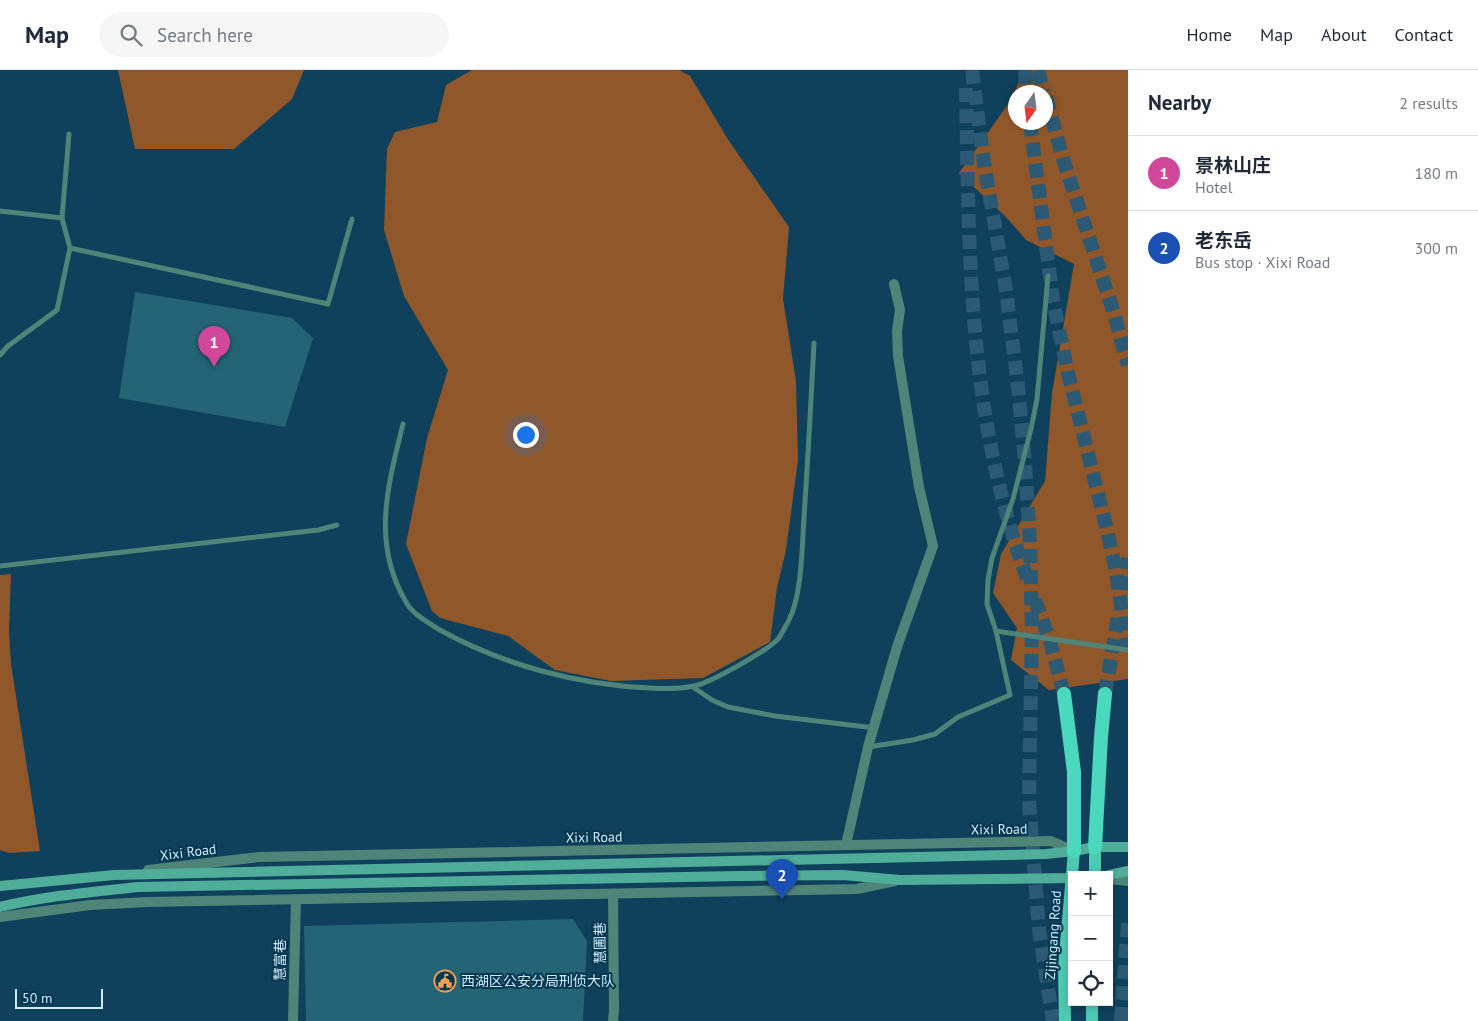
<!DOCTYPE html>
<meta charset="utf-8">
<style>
body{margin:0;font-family:"PT Sans","Noto Sans SC",sans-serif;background:#f6f6f7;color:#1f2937}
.controls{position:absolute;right:15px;bottom:15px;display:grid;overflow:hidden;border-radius:0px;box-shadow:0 2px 8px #0003}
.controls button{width:45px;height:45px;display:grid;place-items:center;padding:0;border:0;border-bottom:1px solid #e0e1e3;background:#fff;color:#1f2937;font:25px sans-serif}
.compass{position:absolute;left:1008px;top:15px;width:45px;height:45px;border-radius:50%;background:#fff;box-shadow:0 2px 8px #0003;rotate:194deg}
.scale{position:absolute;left:15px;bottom:12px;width:88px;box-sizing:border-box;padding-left:5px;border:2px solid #d2ebfc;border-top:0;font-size:14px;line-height:18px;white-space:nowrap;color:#d2ebfc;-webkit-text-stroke:4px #013751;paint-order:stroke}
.you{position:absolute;left:525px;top:364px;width:18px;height:18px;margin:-12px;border:4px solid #fff;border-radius:50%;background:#1a73e8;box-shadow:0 0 0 8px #1a73e833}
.badge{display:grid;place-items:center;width:32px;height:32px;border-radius:50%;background:#825e43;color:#fff;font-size:16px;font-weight:700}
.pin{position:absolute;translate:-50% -41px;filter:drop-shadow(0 1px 2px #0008)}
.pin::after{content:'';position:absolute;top:26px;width:18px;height:15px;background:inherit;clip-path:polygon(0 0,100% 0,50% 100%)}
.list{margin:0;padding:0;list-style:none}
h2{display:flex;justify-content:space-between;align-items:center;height:65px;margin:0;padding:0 20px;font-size:21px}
h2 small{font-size:16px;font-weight:400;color:#747a83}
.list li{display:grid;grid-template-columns:32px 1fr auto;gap:15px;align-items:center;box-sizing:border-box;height:75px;padding:0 20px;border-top:1px solid #e0e1e3}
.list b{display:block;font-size:19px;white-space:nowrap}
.list p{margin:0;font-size:16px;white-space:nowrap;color:#747a83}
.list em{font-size:16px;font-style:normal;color:#747a83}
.icon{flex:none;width:28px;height:28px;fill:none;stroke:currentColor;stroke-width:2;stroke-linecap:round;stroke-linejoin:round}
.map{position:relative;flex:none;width:1128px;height:951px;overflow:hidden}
header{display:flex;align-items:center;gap:30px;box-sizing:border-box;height:70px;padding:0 25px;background:#fff;border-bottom:1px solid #e0e1e3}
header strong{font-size:24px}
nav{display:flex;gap:28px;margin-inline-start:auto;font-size:18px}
.search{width:350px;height:45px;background:#f6f6f7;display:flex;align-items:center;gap:12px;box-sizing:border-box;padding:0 18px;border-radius:28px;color:#747a83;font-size:19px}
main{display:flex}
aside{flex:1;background:#fff}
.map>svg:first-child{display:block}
</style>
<header>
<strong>Map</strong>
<div class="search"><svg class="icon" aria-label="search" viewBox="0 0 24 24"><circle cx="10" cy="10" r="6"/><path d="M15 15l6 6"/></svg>Search here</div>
<nav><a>Home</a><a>Map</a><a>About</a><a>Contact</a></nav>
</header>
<main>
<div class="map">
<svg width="1128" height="951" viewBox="0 0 1128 951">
<rect width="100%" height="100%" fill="#0f415c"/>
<g fill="#8f572a" fill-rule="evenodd">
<path d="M 118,0 L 304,0 L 292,29 L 234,79 L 135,79 Z"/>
<path d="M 472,0 L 679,0 L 690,6 L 729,71 L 789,157 L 783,229 L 796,311 L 798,390 L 786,480 L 777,518 L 770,572 L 703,608 L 611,611 L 555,600 L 508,566 L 440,548 L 432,541 L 406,474 L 427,368 L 448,300 L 404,226 L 384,160 L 387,79 L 395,62 L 437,52 L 446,15 Z"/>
<path d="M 1024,0 L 1128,0 L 1128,609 L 1049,620 L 1011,590 L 1017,558 L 993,523 L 1001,484 L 1045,411 L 1052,323 L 1074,194 L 1026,170 L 1006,147 L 959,103 L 1011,30 ZM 1016,22 L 1046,22 L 1046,52 L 1016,52 Z"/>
<path d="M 11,504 L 9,562 L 11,594 L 40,781 L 9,783 L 0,780 L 0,505 Z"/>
</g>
<g fill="#246474">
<path d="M 135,222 L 292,248 L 313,268 L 285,357 L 119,328 Z"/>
<path d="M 573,849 L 587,871 L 583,951 L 306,951 L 304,856 Z"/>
</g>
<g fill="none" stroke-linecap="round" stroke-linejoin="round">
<g stroke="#2c5a74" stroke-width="14" stroke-dasharray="14 7" stroke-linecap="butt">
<path d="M 972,0 L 984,93 L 1006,220 L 1018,316 L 1025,393 L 1030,473 L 1032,559 L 1029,731 L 1039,859 L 1053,951"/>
<path d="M 1025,0 L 1027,22"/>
<path d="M 1038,0 L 1044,22"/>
<path d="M 966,18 C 969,187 968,347 1027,508"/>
<path d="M 1046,27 L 1063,89 L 1114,243 L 1128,295"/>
<path d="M 1030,52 L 1053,230 L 1068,303 L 1108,464 L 1116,502 L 1128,580"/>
<path d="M 1123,520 L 1128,488"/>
<path d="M 1035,530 L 1050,571 L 1064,624"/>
<path d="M 1105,624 L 1119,541"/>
<path d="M 1121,951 L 1128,850"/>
</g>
<g stroke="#4e8578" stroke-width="5">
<path d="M 0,141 L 62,148 L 70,178 L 328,234 L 352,149"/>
<path d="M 62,148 L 69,64"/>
<path d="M 0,285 L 8,276 L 57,240 L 70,178"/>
<path d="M 403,354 C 388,415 371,473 406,532 C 412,544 429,553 440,560 C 503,595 578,615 650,618 C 664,619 679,619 694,616 C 710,613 769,580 779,568 C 782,563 785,557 788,552 C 802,527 802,477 804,447 C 808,389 811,331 814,273"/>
<path d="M 0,496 L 318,460 L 337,455"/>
<path d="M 996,561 L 1128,580"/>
<path d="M 693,617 L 712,630 L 728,637 L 775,646 L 875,658"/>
<path d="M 868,677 L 913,670 L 935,664 L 958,647 L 1010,625 L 996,561 L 987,534 L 988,510 L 992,488 L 1013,429 L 1031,359 L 1037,329 L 1048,206"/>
</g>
<g stroke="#4e8578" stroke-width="10">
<path d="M 846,775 L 868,677 L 897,577 L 933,476 L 919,417 L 898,286 L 897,261 L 900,240 L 894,214"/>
<path d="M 293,951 L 296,829"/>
<path d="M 613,951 L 614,941 L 613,824"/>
</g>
<g stroke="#4e8578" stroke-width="10">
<path d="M 148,800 L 259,787 L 1051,771 L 1074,781"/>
<path d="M 1109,809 L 1128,811"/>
<path d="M 0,847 L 90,835 L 148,832 L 857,819 L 895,811"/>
</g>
<g stroke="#50ad99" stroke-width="10">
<path d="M 1109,805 L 1128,801"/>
<path d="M 0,816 L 114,805 L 1046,784 L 1074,781 L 1095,777 L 1128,777"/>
<path d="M 0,837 C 45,826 91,822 138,817 L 739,806 L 843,805 L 900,810 L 1072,808"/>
</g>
<g stroke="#4dcbb2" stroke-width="12">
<path d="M 1095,777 L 1095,805"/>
<path d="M 1092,932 L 1092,951"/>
<path d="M 1065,951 L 1064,897 L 1074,781"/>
</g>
<g stroke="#4ad9bd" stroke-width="14">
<path d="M 1064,624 L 1074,702 L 1074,781"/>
<path d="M 1095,777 L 1101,667 L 1105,624"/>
</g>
</g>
<defs>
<g id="civic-ring" transform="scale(1.125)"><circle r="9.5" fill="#013751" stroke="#fc9e52" stroke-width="1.5"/><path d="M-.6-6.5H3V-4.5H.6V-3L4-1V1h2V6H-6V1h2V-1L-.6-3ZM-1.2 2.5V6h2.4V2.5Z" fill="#fc9e52"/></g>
</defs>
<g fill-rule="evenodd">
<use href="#civic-ring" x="445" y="911"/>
</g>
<g text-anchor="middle" stroke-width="4" stroke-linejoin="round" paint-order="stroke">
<g font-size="14" fill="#d2ebfc" stroke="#013751">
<text transform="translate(999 759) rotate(-1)" y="5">Xixi Road</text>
<text transform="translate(594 767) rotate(-1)" y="5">Xixi Road</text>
<text transform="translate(188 782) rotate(-7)" y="5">Xixi Road</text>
<text transform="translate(1053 865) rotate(-86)" y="5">Zijingang Road</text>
<text transform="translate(600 873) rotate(-91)" y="5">慧圃巷</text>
<text transform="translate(280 890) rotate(-89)" y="5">慧富巷</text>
</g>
<g font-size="14" fill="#d2ebfc" stroke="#013751" text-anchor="start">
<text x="461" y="916">西湖区公安分局刑侦大队</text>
</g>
</g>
</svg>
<div class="controls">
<button>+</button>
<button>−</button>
<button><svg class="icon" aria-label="locate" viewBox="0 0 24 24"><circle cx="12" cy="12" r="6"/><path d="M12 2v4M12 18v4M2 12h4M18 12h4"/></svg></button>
</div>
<svg class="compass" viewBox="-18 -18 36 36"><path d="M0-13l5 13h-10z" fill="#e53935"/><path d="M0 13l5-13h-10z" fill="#747a83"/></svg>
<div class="scale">50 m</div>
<div class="you"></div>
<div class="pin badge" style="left:214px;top:297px;background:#d1479c">1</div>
<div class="pin badge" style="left:782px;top:830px;background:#1a4fb4">2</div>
</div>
<aside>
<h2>Nearby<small>2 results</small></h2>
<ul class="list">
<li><span class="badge" style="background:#d1479c">1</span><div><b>景林山庄</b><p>Hotel</p></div><em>180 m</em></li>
<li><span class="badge" style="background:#1a4fb4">2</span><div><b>老东岳</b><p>Bus stop · Xixi Road</p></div><em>300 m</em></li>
</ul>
</aside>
</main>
